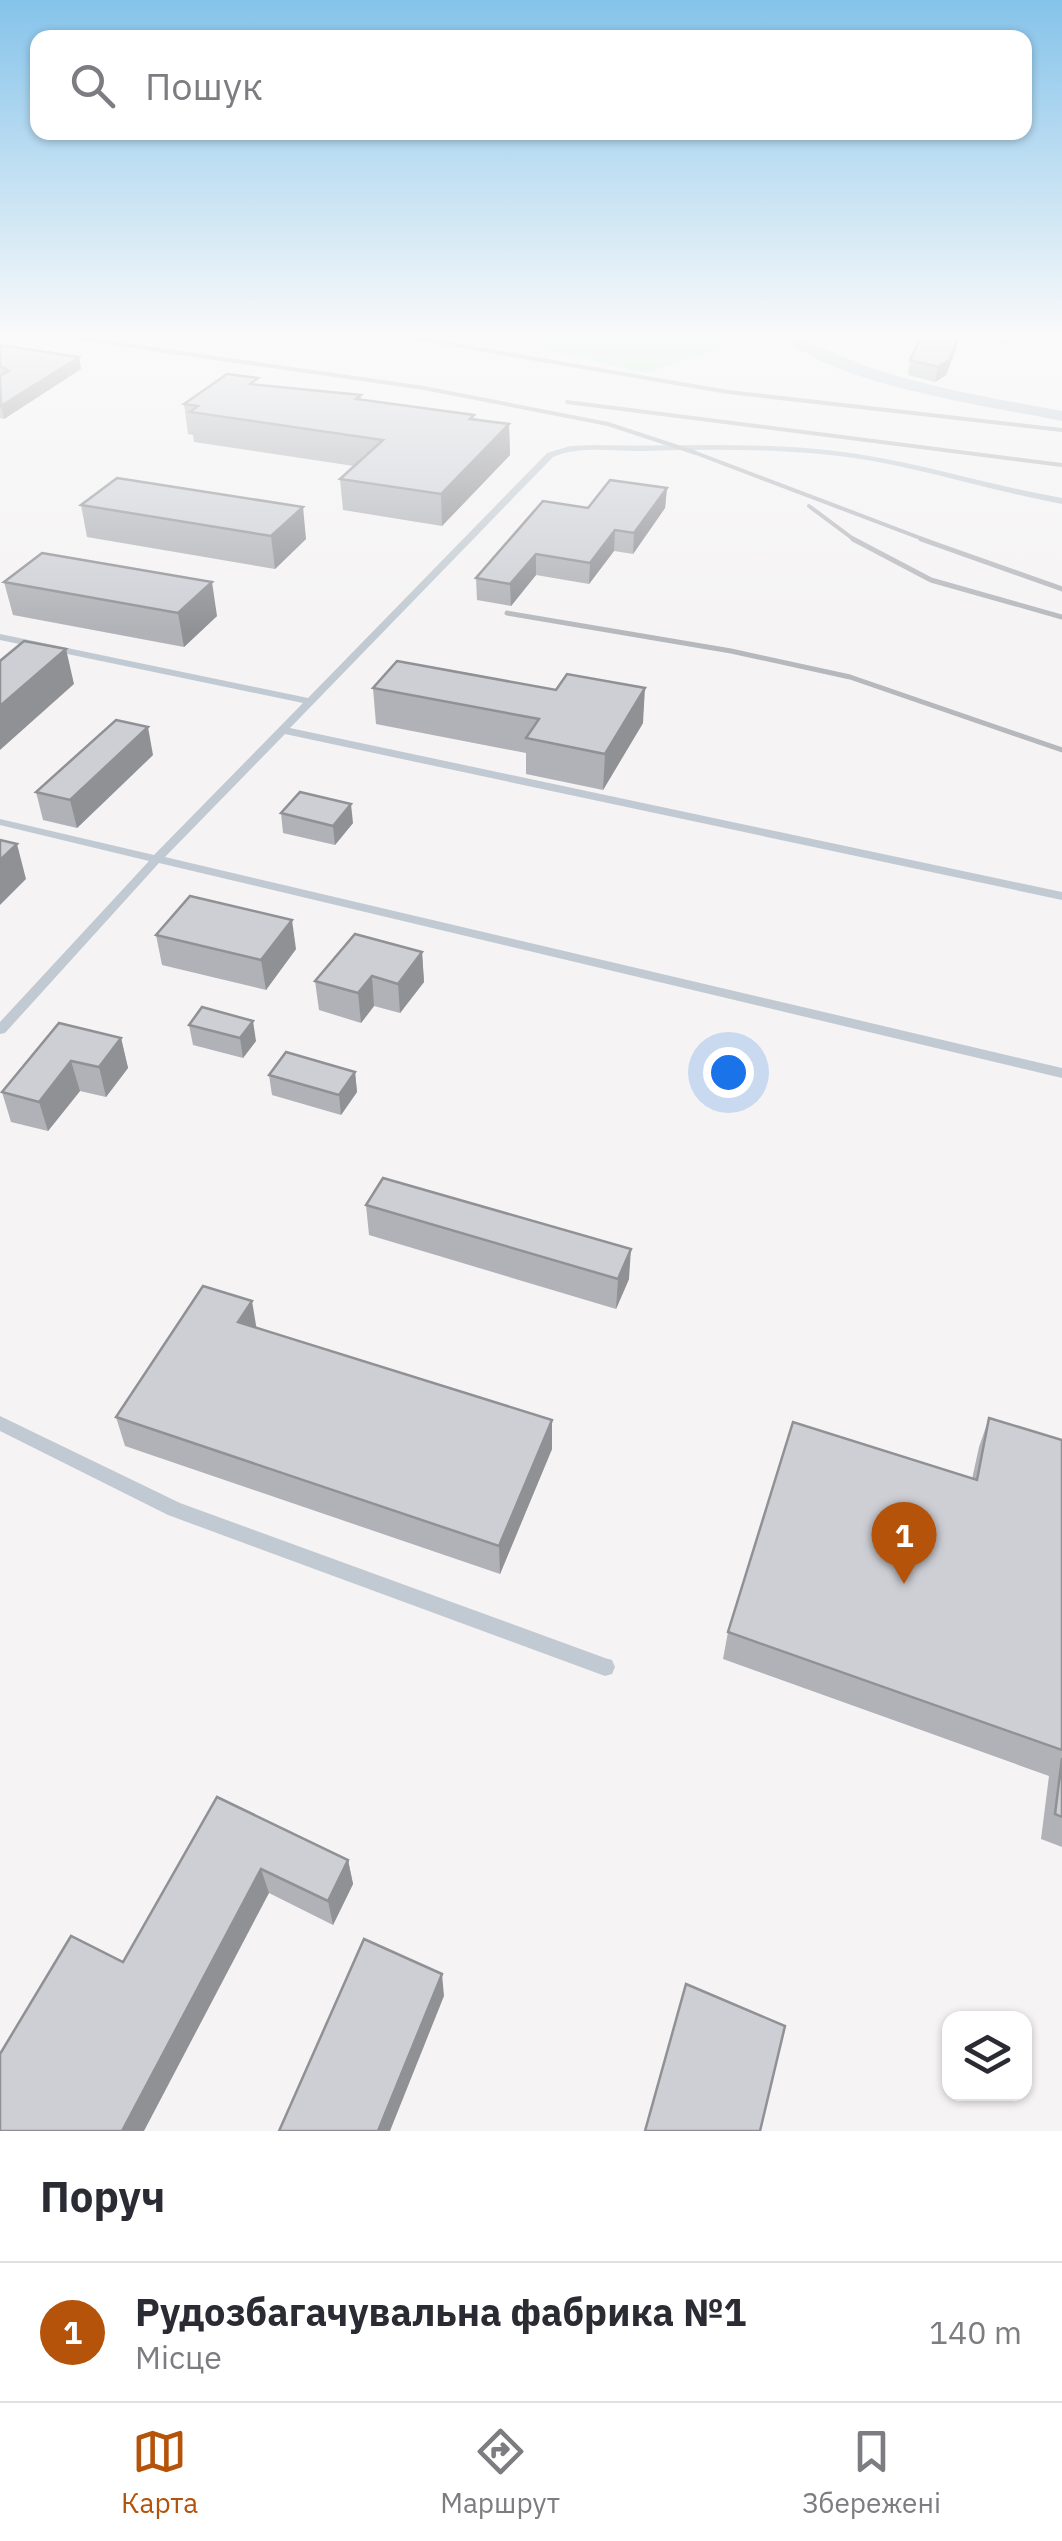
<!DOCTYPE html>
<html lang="uk">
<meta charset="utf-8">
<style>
body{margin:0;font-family:"IBM Plex Sans",sans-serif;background:#f2f2f3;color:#2b2b33}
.controls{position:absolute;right:30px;bottom:30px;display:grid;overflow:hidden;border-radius:20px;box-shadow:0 2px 8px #0004}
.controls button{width:90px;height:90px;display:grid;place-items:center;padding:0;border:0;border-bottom:2px solid #e1e1e2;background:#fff;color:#2b2b33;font:50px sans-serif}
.you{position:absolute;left:728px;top:1072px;width:35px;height:35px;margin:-25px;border:8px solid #fff;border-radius:50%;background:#1a73e8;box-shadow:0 0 0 15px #1a73e833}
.badge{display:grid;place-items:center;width:65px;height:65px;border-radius:50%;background:#b45309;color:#fff;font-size:32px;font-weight:700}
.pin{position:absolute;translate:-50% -82px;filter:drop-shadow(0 2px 5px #0008)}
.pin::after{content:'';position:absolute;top:52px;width:35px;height:30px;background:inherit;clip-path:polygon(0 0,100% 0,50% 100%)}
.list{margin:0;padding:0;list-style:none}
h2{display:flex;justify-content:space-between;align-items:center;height:130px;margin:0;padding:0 40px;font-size:42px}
h2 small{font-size:32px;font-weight:400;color:#7c7c81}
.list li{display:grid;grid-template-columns:65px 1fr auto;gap:30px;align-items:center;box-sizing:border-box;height:140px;padding:0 40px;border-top:2px solid #e1e1e2}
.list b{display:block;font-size:38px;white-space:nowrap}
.list p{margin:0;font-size:32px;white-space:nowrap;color:#7c7c81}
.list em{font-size:32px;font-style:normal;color:#7c7c81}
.icon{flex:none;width:55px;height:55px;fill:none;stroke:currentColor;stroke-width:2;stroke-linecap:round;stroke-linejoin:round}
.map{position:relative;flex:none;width:1062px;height:2131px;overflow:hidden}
.search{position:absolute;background:#fff;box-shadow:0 2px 8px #0004;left:30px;right:30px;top:30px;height:110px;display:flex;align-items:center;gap:25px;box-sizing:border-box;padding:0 35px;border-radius:20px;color:#7c7c81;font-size:38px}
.sheet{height:270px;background:#fff}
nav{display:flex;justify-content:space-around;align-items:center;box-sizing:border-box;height:140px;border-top:2px solid #e1e1e2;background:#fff;font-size:28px;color:#7c7c81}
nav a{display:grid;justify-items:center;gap:5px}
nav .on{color:#b45309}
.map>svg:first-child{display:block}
</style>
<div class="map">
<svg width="1062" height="2131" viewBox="0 0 1062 2131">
<rect width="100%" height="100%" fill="#f5f3f3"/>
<path fill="#c3f1d5" d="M 475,335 L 769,335 L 646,373 Z"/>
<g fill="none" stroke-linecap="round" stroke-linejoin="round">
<g fill="#c1cad2" fill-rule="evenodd">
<path d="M 1006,335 L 1012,335 L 1009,344 L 1006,346 L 1003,344 Z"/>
<path d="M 591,445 C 673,447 755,441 836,451 C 913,460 986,485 1062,498 L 1062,504 C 996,492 932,471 867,460 C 793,448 718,449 644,451 C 613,452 582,445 553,457 L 290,728 L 1062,892 L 1062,900 L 285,734 L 165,857 L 1062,1068 L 1062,1078 L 159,863 L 5,1033 L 0,1034 L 0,1022 L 149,861 L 0,825 L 0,819 L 154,855 L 303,703 L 0,640 L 0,634 L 308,698 L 547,453 L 570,446 Z"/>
<path d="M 0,1416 L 180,1503 L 605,1658 L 612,1660 L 615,1667 L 612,1674 L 605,1676 L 168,1515 L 0,1431 Z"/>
</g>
<path fill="#c1cad2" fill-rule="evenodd" d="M 779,335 C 801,334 853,363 880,371 C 939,389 1001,400 1062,411 L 1062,421 C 988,406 834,385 779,335 Z"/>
<g stroke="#b5b8bd" stroke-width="4">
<path d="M 31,335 L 66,340"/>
<path d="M 55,335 L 424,388 L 608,424 L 696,453 L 928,541"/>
<path d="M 396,335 L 728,392 L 1062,430"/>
<path d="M 567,402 L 1062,465"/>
<path d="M 809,506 L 856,541"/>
</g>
<g stroke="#b5b8bd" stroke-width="5">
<path d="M 853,539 L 931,580 L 1062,617"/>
<path d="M 921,539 L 1062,589"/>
<path d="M 507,613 L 731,651 L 850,677 L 1062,750"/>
</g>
</g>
<g fill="#b0b2b7">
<path d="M 922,335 L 990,335 L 989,340 L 958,337 L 956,349 L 946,375 L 935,382 L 908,375 L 910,360 Z"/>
<path d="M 0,345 L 79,357 L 81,369 L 4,419 L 0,418 Z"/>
<path d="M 259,385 L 361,395 L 361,399 L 509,424 L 510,455 L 442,526 L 343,510 L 340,479 L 354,466 L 194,442 L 193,435 L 188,434 L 184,404 Z"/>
<path d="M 667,488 L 665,508 L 633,554 L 614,551 L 589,584 L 536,575 L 511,606 L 477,600 L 476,578 L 588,508 Z"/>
<path d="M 81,505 L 306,539 L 275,569 L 87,537 Z"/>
<path d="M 4,582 L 217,616 L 184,647 L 13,615 Z"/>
<path d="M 373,688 L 643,723 L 603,790 L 526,774 L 526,753 L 376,724 Z"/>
<path d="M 153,755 L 77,828 L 43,820 L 36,792 Z"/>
<path d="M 281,813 L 353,823 L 335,845 L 283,833 Z"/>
<path d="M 156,935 L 296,949 L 266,990 L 162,965 Z"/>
<path d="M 422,952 L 424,982 L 400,1013 L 374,1006 L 361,1023 L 319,1010 L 315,981 Z"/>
<path d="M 189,1025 L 256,1041 L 243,1058 L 193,1045 Z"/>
<path d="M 121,1038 L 128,1068 L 106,1097 L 80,1091 L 48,1131 L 11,1122 L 2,1092 Z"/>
<path d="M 355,1072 L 357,1092 L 341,1115 L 272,1095 L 269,1075 Z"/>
<path d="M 366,1205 L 629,1279 L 616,1309 L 369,1235 Z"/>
<path d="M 257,1328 L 552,1449 L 500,1574 L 125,1446 L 116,1417 Z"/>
<path d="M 989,1418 L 1062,1440 L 1062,1847 L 1041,1839 L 1049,1776 L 723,1659 L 728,1632 L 972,1479 L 979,1447 Z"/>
<path d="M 217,1797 L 348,1860 L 353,1884 L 333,1925 L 269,1893 L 123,1962 Z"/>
</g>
<g fill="#909195">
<path d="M 959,335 L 956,349 L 946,375 L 935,382 L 938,367 Z"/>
<path d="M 79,357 L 81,369 L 4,419 L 1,406 Z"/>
<path d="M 509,424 L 510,455 L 442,526 L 441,494 Z"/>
<path d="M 667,488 L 665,508 L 633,554 L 634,533 Z"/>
<path d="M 303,507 L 306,539 L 275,569 L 271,536 Z"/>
<path d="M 615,530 L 614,551 L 589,584 L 590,563 Z"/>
<path d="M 536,554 L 536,575 L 511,606 L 510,584 Z"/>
<path d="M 212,582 L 217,616 L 184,647 L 178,613 Z"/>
<path d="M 66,649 L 74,684 L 0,750 L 0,706 Z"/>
<path d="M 645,688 L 643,723 L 603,790 L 605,754 Z"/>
<path d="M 148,727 L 153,755 L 77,828 L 70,800 Z"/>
<path d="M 351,804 L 353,823 L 335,845 L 333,826 Z"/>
<path d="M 17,844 L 26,879 L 0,905 L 0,860 Z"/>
<path d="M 292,920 L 296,949 L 266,990 L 261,960 Z"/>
<path d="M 422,952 L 424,982 L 400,1013 L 398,984 Z"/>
<path d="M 372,976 L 374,1006 L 361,1023 L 358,993 Z"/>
<path d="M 253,1021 L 256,1041 L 243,1058 L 240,1038 Z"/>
<path d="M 121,1038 L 128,1068 L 106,1097 L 99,1067 Z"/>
<path d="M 71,1061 L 80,1091 L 48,1131 L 39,1102 Z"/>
<path d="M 355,1072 L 357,1092 L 341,1115 L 339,1095 Z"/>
<path d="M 631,1249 L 629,1279 L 616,1309 L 618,1279 Z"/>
<path d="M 252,1301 L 257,1331 L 238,1322 Z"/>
<path d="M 552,1420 L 552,1449 L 500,1574 L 499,1546 Z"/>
<path d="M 348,1860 L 353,1884 L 333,1925 L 328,1901 Z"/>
<path d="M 261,1869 L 269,1893 L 144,2131 L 122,2131 Z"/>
<path d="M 442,1974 L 444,1996 L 390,2131 L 378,2131 Z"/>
</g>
<g fill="#cdcfd5" stroke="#909195" stroke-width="2.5">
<path d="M 922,335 L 959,335 L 949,360 L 938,367 L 910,360 Z"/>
<path d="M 0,345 L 79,357 L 1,406 L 0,376 L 9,371 L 0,366 Z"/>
<path d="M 227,374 L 258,378 L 250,384 L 361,395 L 356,399 L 474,415 L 470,419 L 509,424 L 441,494 L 340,479 L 383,440 L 190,412 L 198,406 L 184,404 Z"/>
<path d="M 117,478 L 303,507 L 271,536 L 81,505 Z"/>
<path d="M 610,480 L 667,488 L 634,533 L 615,530 L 590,563 L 536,554 L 510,584 L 476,578 L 543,501 L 588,508 Z"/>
<path d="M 42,553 L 212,582 L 178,613 L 4,582 Z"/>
<path d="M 24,641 L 66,649 L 0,706 L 0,661 Z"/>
<path d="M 397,661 L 556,690 L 567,674 L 645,688 L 605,754 L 526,738 L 539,719 L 373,688 Z"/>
<path d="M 116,720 L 148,727 L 70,800 L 36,792 Z"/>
<path d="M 300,792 L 351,804 L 333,826 L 281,813 Z"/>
<path d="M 0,840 L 17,844 L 0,860 Z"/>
<path d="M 190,896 L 292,920 L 261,960 L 156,935 Z"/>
<path d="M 355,934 L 422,952 L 398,984 L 372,976 L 358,993 L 315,981 Z"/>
<path d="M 202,1007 L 253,1021 L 240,1038 L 189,1025 Z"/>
<path d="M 59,1023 L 121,1038 L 99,1067 L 71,1061 L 39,1102 L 2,1092 Z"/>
<path d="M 286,1052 L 355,1072 L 339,1095 L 269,1075 Z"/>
<path d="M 383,1178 L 631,1249 L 618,1279 L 366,1205 Z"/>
<path d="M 203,1286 L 252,1301 L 238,1322 L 552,1420 L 499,1546 L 116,1417 Z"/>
<path d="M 989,1418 L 1062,1440 L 1062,1750 L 728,1632 L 793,1422 L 977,1480 Z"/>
<path d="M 1062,1758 L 1062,1817 L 1055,1814 Z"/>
<path d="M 217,1797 L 348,1860 L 328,1901 L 261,1869 L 122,2131 L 0,2131 L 0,2054 L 71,1936 L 123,1962 Z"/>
<path d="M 364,1939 L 442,1974 L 378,2131 L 279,2131 Z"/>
<path d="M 686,1984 L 785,2026 L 760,2131 L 645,2131 Z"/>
</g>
<linearGradient id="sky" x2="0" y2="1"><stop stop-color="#85c3ea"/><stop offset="0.53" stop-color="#fafafa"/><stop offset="1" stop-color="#fafafa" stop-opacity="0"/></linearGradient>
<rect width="1062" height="633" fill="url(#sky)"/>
</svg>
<div class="controls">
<button><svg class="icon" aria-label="layers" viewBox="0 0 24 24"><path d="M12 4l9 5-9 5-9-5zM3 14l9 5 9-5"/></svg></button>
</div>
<div class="you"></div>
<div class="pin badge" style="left:904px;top:1584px">1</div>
<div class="search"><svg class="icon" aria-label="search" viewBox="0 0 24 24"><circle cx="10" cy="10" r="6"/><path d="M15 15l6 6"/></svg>Пошук</div>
</div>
<section class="sheet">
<h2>Поруч<small></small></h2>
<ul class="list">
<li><span class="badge">1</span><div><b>Рудозбагачувальна фабрика №1</b><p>Місце</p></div><em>140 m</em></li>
</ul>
</section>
<nav>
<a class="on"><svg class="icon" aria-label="map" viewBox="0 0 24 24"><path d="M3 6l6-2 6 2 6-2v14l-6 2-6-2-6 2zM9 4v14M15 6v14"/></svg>Карта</a>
<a><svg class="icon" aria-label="directions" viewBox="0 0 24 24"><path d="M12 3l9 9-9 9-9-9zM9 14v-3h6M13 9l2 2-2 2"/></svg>Маршрут</a>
<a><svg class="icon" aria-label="saved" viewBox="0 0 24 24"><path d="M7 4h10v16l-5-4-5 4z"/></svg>Збережені</a>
</nav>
